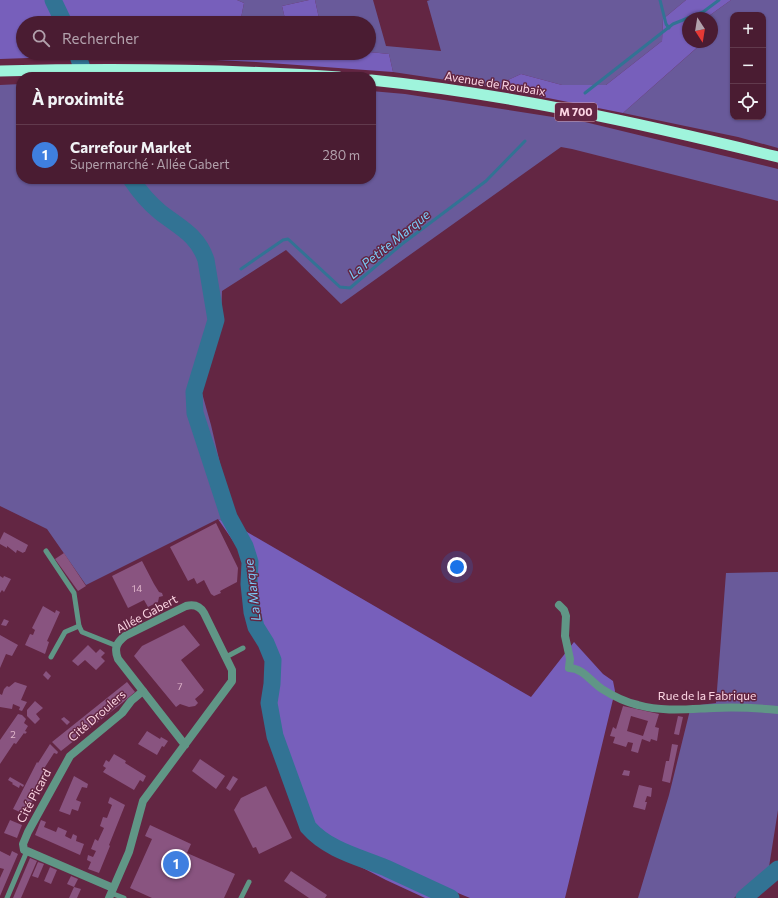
<!DOCTYPE html>
<html lang="fr">
<meta charset="utf-8">
<style>
body{margin:0;font-family:Commissioner,sans-serif;background:#51253a;color:#f1f3f6}
.controls{position:absolute;right:12px;top:12px;display:grid;overflow:hidden;border-radius:8px;box-shadow:0 1px 3px #0004}
.controls button{width:36px;height:36px;display:grid;place-items:center;padding:0;border:0;border-bottom:1px solid #613a4d;background:#4a1c32;color:#f1f3f6;font:20px sans-serif}
.compass{position:absolute;left:682px;top:12px;width:36px;height:36px;border-radius:50%;background:#4a1c32;box-shadow:0 1px 3px #0004;rotate:168deg}
.you{position:absolute;left:457px;top:567px;width:14px;height:14px;margin:-10px;border:3px solid #fff;border-radius:50%;background:#1a73e8;box-shadow:0 0 0 6px #1a73e833}
.badge{display:grid;place-items:center;width:26px;height:26px;border-radius:50%;background:#95b2f1;color:#fff;font-size:13px;font-weight:700}
.pin{position:absolute;translate:-50% -50%;border:2px solid #fff;box-shadow:0 1px 4px #0006}
.list{margin:0;padding:0;list-style:none}
h2{display:flex;justify-content:space-between;align-items:center;height:52px;margin:0;padding:0 16px;font-size:17px}
h2 small{font-size:13px;font-weight:400;color:#b2a1ac}
.list li{display:grid;grid-template-columns:26px 1fr auto;gap:12px;align-items:center;box-sizing:border-box;height:60px;padding:0 16px;border-top:1px solid #613a4d}
.list b{display:block;font-size:15px;white-space:nowrap}
.list p{margin:0;font-size:13px;white-space:nowrap;color:#b2a1ac}
.list em{font-size:13px;font-style:normal;color:#b2a1ac}
.icon{flex:none;width:22px;height:22px;fill:none;stroke:currentColor;stroke-width:2;stroke-linecap:round;stroke-linejoin:round}
.map{position:relative;flex:none;width:778px;height:898px;overflow:hidden}
.search{position:absolute;background:#4a1c32;box-shadow:0 1px 3px #0004;left:16px;top:16px;width:360px;height:44px;display:flex;align-items:center;gap:10px;box-sizing:border-box;padding:0 14px;border-radius:22px;color:#b2a1ac;font-size:15px}
.panel{position:absolute;background:#4a1c32;box-shadow:0 1px 3px #0004;left:16px;top:72px;width:360px;height:112px;border-radius:16px}
.map>svg:first-child{display:block}
</style>
<div class="map">
<svg width="778" height="898" viewBox="0 0 778 898">
<rect width="100%" height="100%" fill="#632643"/>
<g fill="#695a9a" fill-rule="evenodd">
<path d="M 237,0 L 309,0 L 282,6 L 286,23 L 240,23 L 244,3 Z"/>
<path d="M 315,0 L 373,0 L 386,46 L 441,51 L 427,1 L 430,0 L 686,0 L 663,19 L 662,41 L 606,85 L 562,85 L 521,74 L 493,87 L 393,72 L 389,54 L 369,52 L 369,23 L 320,23 Z"/>
<path d="M 731,0 L 778,0 L 778,148 L 738,137 L 623,113 L 700,45 L 699,42 L 712,42 L 712,18 L 706,18 ZM 733,15 L 763,15 L 763,117 L 733,117 Z"/>
<path d="M 21,84 L 21,179 L 371,179 L 371,91 L 405,94 L 585,122 L 778,169 L 778,201 L 572,149 L 561,147 L 341,304 L 286,250 L 222,291 L 221,325 L 200,386 L 211,425 L 226,489 L 242,529 L 218,519 L 86,585 L 47,529 L 0,506 L 0,85 Z"/>
<path d="M 778,572 L 778,810 L 769,867 L 734,898 L 638,898 L 669,795 L 691,706 L 716,703 L 726,573 Z"/>
</g>
<g fill="#775fbb">
<path d="M 0,0 L 237,0 L 244,3 L 240,23 L 23,23 L 23,53 L 369,52 L 389,54 L 393,72 L 256,62 L 114,55 L 0,59 Z"/>
<path d="M 309,0 L 315,0 L 320,23 L 286,23 L 282,6 Z"/>
<path d="M 686,0 L 731,0 L 706,18 L 688,18 L 688,42 L 699,42 L 701,44 L 623,113 L 493,87 L 521,74 L 562,85 L 606,85 L 662,41 L 663,19 Z"/>
<path d="M 218,519 L 242,529 L 531,697 L 574,642 L 603,674 L 613,681 L 615,691 L 565,898 L 470,898 L 453,891 L 442,898 L 425,898 L 386,880 L 311,841 L 294,806 L 264,713 L 268,680 L 268,660 L 246,606 L 242,554 Z"/>
</g>
<g fill="none" stroke-linecap="round" stroke-linejoin="round">
<g stroke="#327394" stroke-width="3">
<path d="M 660,0 L 666,24 L 669,28"/>
<path d="M 688,18 L 703,12 L 719,0"/>
<path d="M 585,93 L 673,24 L 688,18"/>
<path d="M 241,269 L 283,240 L 288,239 L 340,287 L 350,288 L 402,244 L 486,181 L 525,141"/>
</g>
<g stroke="#327394" stroke-width="17">
<path d="M 53,0 L 64,23"/>
<path d="M 77,53 L 85,77"/>
<path d="M 131,179 C 139,191 149,203 160,212 C 179,227 198,235 206,260 L 216,320 L 194,392 L 195,413 L 229,517 L 245,546 L 250,562 L 249,584 L 252,612 L 256,627 L 266,643 L 273,660 L 272,684 L 269,703 L 275,736 L 308,827 C 328,850 359,857 386,868 C 408,878 429,888 451,898"/>
<path d="M 744,898 L 778,869"/>
</g>
</g>
<g fill="#895480" fill-rule="evenodd">
<path d="M 216,523 L 238,568 L 237,582 L 220,591 L 221,593 L 214,596 L 211,594 L 204,580 L 197,584 L 194,578 L 188,581 L 170,547 Z"/>
<path d="M 4,532 L 28,545 L 25,552 L 24,552 L 23,553 L 17,550 L 16,553 L 7,546 L 7,548 L 0,544 L 0,540 Z"/>
<path d="M 64,553 L 86,586 L 78,591 L 55,559 Z"/>
<path d="M 142,561 L 154,584 L 159,592 L 162,593 L 163,596 L 159,597 L 158,602 L 148,607 L 144,600 L 128,608 L 112,576 Z"/>
<path d="M 0,576 L 3,578 L 4,576 L 11,579 L 4,592 L 2,590 L 0,593 Z"/>
<path d="M 43,606 L 55,613 L 56,610 L 60,612 L 47,641 L 49,642 L 45,654 L 25,645 L 30,634 L 33,635 L 35,630 L 32,628 Z"/>
<path d="M 4,619 L 9,621 L 6,626 L 1,625 Z"/>
<path d="M 184,625 L 200,645 L 181,660 L 204,690 L 202,693 L 195,699 L 198,703 L 195,706 L 189,707 L 180,704 L 176,707 L 134,656 L 142,646 Z"/>
<path d="M 0,635 L 18,645 L 12,656 L 6,654 L 0,668 Z"/>
<path d="M 88,645 L 96,653 L 100,649 L 105,653 L 101,657 L 105,661 L 96,670 L 85,660 L 78,666 L 72,661 Z"/>
<path d="M 46,671 L 51,676 L 48,680 L 43,675 Z"/>
<path d="M 15,682 L 27,686 L 21,700 L 27,702 L 22,711 L 19,710 L 20,707 L 13,704 L 12,709 L 0,707 L 0,694 L 2,695 L 4,689 L 7,686 L 9,687 Z"/>
<path d="M 127,682 L 135,692 L 122,703 L 61,751 L 52,742 Z"/>
<path d="M 35,701 L 43,708 L 36,714 L 40,719 L 35,724 L 27,716 L 27,710 Z"/>
<path d="M 623,706 L 659,714 L 655,727 L 659,728 L 657,741 L 651,739 L 650,742 L 642,739 L 638,753 L 631,751 L 633,743 L 628,742 L 626,747 L 613,743 L 615,737 L 610,736 L 613,727 L 616,729 ZM 631,716 L 648,721 L 643,736 L 627,731 Z"/>
<path d="M 18,714 L 22,715 L 26,719 L 24,723 L 28,726 L 25,731 L 27,732 L 25,734 L 24,733 L 16,744 L 14,743 L 0,764 L 0,740 Z"/>
<path d="M 678,716 L 683,717 L 679,735 L 674,734 Z"/>
<path d="M 64,717 L 70,722 L 67,725 L 61,719 Z"/>
<path d="M 147,731 L 160,739 L 161,737 L 168,741 L 164,747 L 162,746 L 157,755 L 138,744 Z"/>
<path d="M 50,744 L 58,752 L 57,754 L 54,753 L 45,767 L 34,790 L 37,792 L 29,808 L 25,806 L 22,813 L 13,809 L 37,762 L 38,763 Z"/>
<path d="M 672,744 L 678,745 L 670,783 L 662,781 L 666,761 L 669,761 Z"/>
<path d="M 114,754 L 126,761 L 125,763 L 146,776 L 143,782 L 140,780 L 134,790 L 103,772 L 106,768 L 103,766 L 106,760 L 109,762 Z"/>
<path d="M 200,759 L 225,776 L 216,789 L 192,771 Z"/>
<path d="M 624,770 L 630,771 L 629,776 L 622,775 Z"/>
<path d="M 74,776 L 88,784 L 87,788 L 82,787 L 76,800 L 81,802 L 78,811 L 72,809 L 70,815 L 59,811 Z"/>
<path d="M 233,776 L 238,779 L 230,791 L 226,788 Z"/>
<path d="M 10,777 L 24,785 L 23,787 L 20,785 L 19,788 L 12,784 L 13,783 L 8,780 Z"/>
<path d="M 639,785 L 652,788 L 651,797 L 647,796 L 645,802 L 647,802 L 645,810 L 633,807 Z"/>
<path d="M 266,786 L 292,838 L 259,854 L 256,847 L 253,848 L 234,810 L 241,798 Z"/>
<path d="M 110,797 L 125,805 L 109,845 L 110,846 L 99,873 L 88,869 L 91,862 L 87,860 L 88,855 L 93,857 L 96,851 L 91,849 L 95,839 L 98,841 L 104,828 L 100,826 L 103,817 L 107,818 L 112,805 L 108,803 Z"/>
<path d="M 10,820 L 22,825 L 17,838 L 4,833 Z"/>
<path d="M 41,820 L 46,822 L 44,827 L 56,832 L 58,827 L 67,831 L 65,836 L 71,839 L 73,834 L 77,836 L 76,841 L 84,844 L 80,855 L 35,835 Z"/>
<path d="M 150,825 L 191,844 L 187,853 L 235,874 L 224,898 L 152,898 L 130,888 L 152,839 L 145,836 Z"/>
<path d="M 0,851 L 10,856 L 12,851 L 18,854 L 0,896 L 0,878 L 4,869 L 0,868 Z"/>
<path d="M 30,858 L 37,861 L 21,898 L 13,898 Z"/>
<path d="M 38,862 L 44,864 L 38,878 L 32,876 Z"/>
<path d="M 50,867 L 57,870 L 51,884 L 44,881 Z"/>
<path d="M 291,871 L 327,895 L 325,898 L 309,898 L 284,881 Z"/>
<path d="M 71,876 L 78,879 L 74,887 L 67,884 Z"/>
<path d="M 74,887 L 81,889 L 77,898 L 69,898 Z"/>
</g>
<g fill="none" stroke-linecap="round" stroke-linejoin="round">
<g stroke="#609686" stroke-width="5">
<path d="M 46,551 L 74,593 L 79,626 L 82,632 L 117,646"/>
<path d="M 51,657 L 65,632 L 79,626"/>
<path d="M 226,657 L 243,648"/>
<path d="M 111,893 L 124,898"/>
<path d="M 7,898 L 27,851"/>
<path d="M 241,898 L 249,882"/>
</g>
<g stroke="#609686" stroke-width="8">
<path d="M 559,605 L 564,610 L 566,616 L 565,636 L 570,659 L 569,668 C 583,668 591,682 602,689 C 613,696 625,702 638,705 C 663,712 688,709 714,708 C 735,707 757,708 778,710"/>
<path d="M 113,888 L 27,851 L 24,850 L 23,844 L 28,832 L 70,756 L 122,713 L 131,701 L 143,691"/>
<path d="M 109,898 L 129,852 L 143,801 L 232,681 L 232,670 L 204,613 C 200,606 194,604 186,606 L 125,636 C 116,643 114,649 118,659 L 185,745"/>
</g>
<g stroke="#9ff4dc" stroke-width="11">
<path d="M 0,71 C 114,68 225,69 339,77"/>
<path d="M 371,80 C 509,94 644,124 778,157"/>
</g>
</g>
<g text-anchor="middle" stroke-width="3" stroke-linejoin="round" paint-order="stroke">
<g font-size="10" fill="#e0b6cb">
<text x="137" y="592">14</text>
<text x="180" y="690">7</text>
<text x="13" y="738">2</text>
</g>
<rect fill="#632643" stroke="#cfa1b4" stroke-width="1" x="555" y="103" width="42" height="18" rx="3"/>
<g font-size="11" font-weight="bold" fill="#fdd6e4">
<text x="576" y="116">M 700</text>
</g>
<g font-size="12" fill="#fdd6e4" stroke="#632643">
<text transform="translate(495 84) rotate(9)" y="4">Avenue de Roubaix</text>
<text transform="translate(147 614) rotate(-28)" y="4">Allée Gabert</text>
<text x="707" y="700">Rue de la Fabrique</text>
<text transform="translate(97 716) rotate(-41)" y="4">Cité Droulers</text>
<text transform="translate(34 796) rotate(-62)" y="4">Cité Picard</text>
</g>
<g font-size="13" font-style="italic" fill="#7accf8" stroke="#632643">
<text transform="translate(389 244) rotate(-39)" y="5">La Petite Marque</text>
<text transform="translate(252 590) rotate(-97)" y="5">La Marque</text>
</g>
</g>
</svg>
<div class="controls">
<button>+</button>
<button>−</button>
<button><svg class="icon" aria-label="locate" viewBox="0 0 24 24"><circle cx="12" cy="12" r="6"/><path d="M12 2v4M12 18v4M2 12h4M18 12h4"/></svg></button>
</div>
<svg class="compass" viewBox="-18 -18 36 36"><path d="M0-13l5 13h-10z" fill="#e53935"/><path d="M0 13l5-13h-10z" fill="#b2a1ac"/></svg>
<div class="you"></div>
<div class="pin badge" style="left:176px;top:864px;background:#3f7fe0">1</div>
<div class="search"><svg class="icon" aria-label="search" viewBox="0 0 24 24"><circle cx="10" cy="10" r="6"/><path d="M15 15l6 6"/></svg>Rechercher</div>
<section class="panel">
<h2>À proximité<small></small></h2>
<ul class="list">
<li><span class="badge" style="background:#3f7fe0">1</span><div><b>Carrefour Market</b><p>Supermarché · Allée Gabert</p></div><em>280 m</em></li>
</ul>
</section>
</div>
